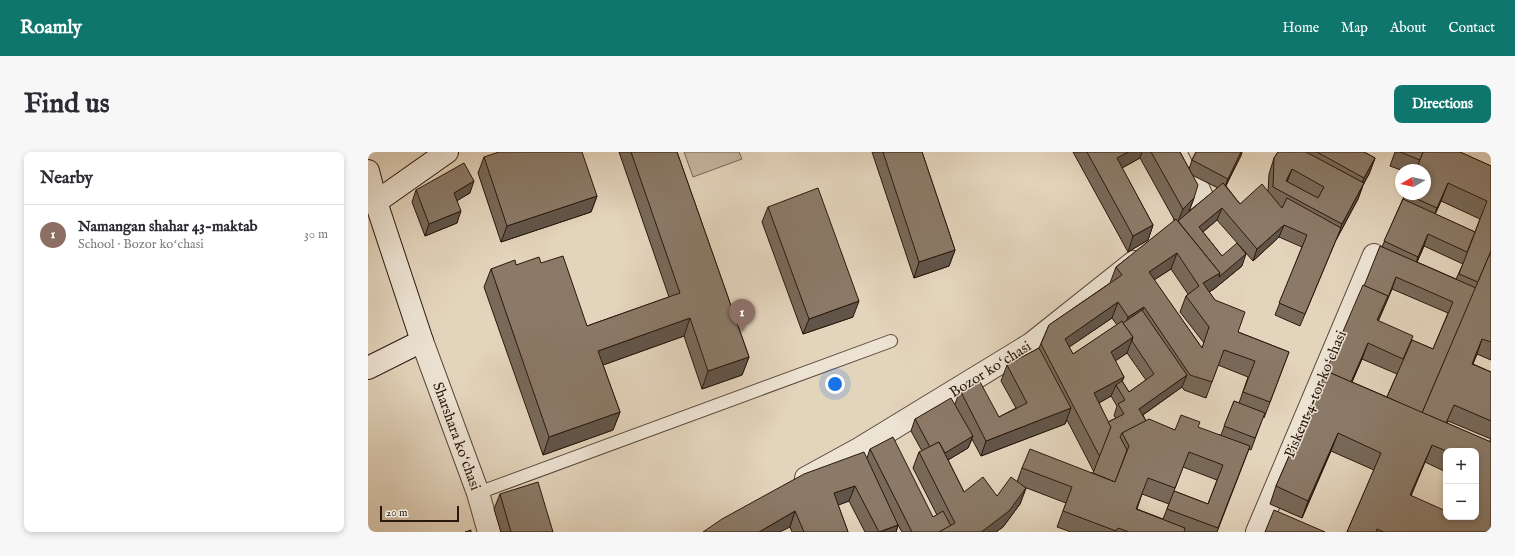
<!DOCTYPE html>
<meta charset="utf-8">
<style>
body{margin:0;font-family:"IM FELL English",serif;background:#f7f7f7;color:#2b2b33}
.controls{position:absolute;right:12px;bottom:12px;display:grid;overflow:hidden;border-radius:8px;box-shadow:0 2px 6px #0003}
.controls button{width:36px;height:36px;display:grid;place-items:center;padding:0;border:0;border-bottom:1px solid #e1e1e2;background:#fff;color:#2b2b33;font:20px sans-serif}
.compass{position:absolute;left:1027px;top:12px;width:36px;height:36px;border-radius:50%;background:#fff;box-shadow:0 2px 6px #0003;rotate:261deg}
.scale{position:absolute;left:12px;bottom:10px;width:79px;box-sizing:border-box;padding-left:4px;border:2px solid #2b180d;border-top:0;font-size:11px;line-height:14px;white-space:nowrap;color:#2b180d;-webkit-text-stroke:3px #ede3d3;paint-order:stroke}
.you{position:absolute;left:467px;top:232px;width:14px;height:14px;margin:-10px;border:3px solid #fff;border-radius:50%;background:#1a73e8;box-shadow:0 0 0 6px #1a73e833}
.badge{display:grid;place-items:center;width:26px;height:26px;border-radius:50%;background:#0f766e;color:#fff;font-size:13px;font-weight:700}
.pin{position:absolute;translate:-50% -33px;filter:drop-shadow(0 1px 2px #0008)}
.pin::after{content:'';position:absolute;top:21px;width:14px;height:12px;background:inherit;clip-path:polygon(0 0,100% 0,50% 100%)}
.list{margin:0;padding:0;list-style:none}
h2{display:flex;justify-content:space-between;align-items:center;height:52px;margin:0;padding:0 16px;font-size:17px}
h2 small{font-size:13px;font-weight:400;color:#7c7c81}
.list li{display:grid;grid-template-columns:26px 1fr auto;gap:12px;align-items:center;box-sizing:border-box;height:60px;padding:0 16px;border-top:1px solid #e1e1e2}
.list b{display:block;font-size:15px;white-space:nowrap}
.list p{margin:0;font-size:13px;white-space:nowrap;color:#7c7c81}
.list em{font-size:13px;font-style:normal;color:#7c7c81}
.map{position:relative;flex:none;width:1123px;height:380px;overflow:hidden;border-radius:8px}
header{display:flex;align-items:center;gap:24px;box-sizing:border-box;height:56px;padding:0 20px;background:#0f766e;color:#fff}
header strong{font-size:19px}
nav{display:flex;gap:22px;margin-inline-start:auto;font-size:14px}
.intro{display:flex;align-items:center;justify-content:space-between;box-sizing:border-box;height:96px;padding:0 24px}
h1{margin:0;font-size:28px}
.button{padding:10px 18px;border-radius:8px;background:#0f766e;color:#fff;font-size:14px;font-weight:700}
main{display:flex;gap:24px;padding:0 24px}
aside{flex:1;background:#fff;border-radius:8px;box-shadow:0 2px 6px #0003}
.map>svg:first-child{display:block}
</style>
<header>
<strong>Roamly</strong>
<nav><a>Home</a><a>Map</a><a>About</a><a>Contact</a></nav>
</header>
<div class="intro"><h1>Find us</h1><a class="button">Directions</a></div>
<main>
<aside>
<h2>Nearby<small></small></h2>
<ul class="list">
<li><span class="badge" style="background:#8d6e63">1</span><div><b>Namangan shahar 43-maktab</b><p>School · Bozor koʻchasi</p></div><em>30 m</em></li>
</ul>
</aside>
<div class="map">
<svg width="1123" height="380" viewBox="0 0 1123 380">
<rect width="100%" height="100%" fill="#e3d4bc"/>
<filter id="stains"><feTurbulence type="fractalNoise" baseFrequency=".005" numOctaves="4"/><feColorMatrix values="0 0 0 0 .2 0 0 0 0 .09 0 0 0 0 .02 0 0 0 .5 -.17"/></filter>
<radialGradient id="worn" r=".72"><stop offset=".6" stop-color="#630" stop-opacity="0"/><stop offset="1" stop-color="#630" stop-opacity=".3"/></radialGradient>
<path fill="#c4b49e" stroke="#786656" d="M 316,0 L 371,0 L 374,7 L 325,25 Z"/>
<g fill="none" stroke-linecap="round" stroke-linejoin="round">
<g stroke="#594739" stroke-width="14">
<path id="lane" d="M 110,341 L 523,189"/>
</g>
<g stroke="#594739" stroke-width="24">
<g id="street">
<path d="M 807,0 L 817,20 L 831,38 L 836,49 L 827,60 L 817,70"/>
<path d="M 54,189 L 110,341 L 121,380"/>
<path d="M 438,326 L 491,297 L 663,192 L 766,110"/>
<path d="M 889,380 L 1006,103"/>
</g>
</g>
<g stroke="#2b180d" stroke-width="24">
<g id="secondary">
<path d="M 0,19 L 8,50 L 54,189 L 0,216"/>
<path d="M 8,50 L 79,0"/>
</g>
</g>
<use href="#lane" stroke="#ede3d3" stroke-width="12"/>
<use href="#street" stroke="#ede3d3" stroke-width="22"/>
<use href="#secondary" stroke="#ede3d3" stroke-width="22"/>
</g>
<g fill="#786959" stroke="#2b180d" fill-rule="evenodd">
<path d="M 251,0 L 309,0 L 381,205 L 374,223 L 334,237 L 316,184 L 235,213 L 252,260 L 245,278 L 175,303 L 116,135 L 123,117 L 148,113 L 173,111 L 219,174 L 301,145 Z"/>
<path d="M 504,0 L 554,0 L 587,98 L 581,114 L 546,126 Z"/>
<path d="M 705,0 L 812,0 L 821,17 L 824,8 L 828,0 L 874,0 L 858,34 L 872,52 L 900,40 L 901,22 L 906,6 L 910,0 L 996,0 L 1007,6 L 1001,22 L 995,33 L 990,47 L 968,88 L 932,174 L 907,163 L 934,95 L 911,85 L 885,109 L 849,68 L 835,80 L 854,104 L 874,114 L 846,137 L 841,140 L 870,180 L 921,200 L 896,266 L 895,265 L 883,298 L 881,297 L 849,380 L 703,380 L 689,375 L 698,351 L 656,335 L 658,336 L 652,352 L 635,375 L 628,380 L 534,380 L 530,373 L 528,380 L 497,380 L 481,349 L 470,353 L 480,380 L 424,380 L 422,375 L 335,380 L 499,306 L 502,297 L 565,365 L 569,363 L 545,316 L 551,300 L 554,299 L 543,279 L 547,267 L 587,252 L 592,238 L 631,265 L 648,256 L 633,229 L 639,213 L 671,196 L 681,173 L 742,131 L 748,115 L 807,69 L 772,6 L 754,16 L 785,73 L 780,88 L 760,100 ZM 824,23 L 850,36 L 821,59 L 826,46 ZM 803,117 L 820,142 L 818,144 L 812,160 L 836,191 L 834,196 L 786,128 ZM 744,166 L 749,173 L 705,202 L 701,195 ZM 759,201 L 778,228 L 761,240 L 754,229 L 756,225 L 747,209 ZM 850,213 L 880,225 L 871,251 L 866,249 L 853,283 L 807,278 L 778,269 L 775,263 L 814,235 L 816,238 L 838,246 ZM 743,244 L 749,254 L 746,264 L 748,266 L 740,270 L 731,251 ZM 699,268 L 726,320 L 725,321 L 654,316 L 649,330 L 629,344 L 596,340 L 580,308 L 600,296 L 604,287 L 613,304 L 697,272 ZM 815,315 L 849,328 L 840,352 L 806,339 ZM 774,342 L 801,352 L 795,367 L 769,357 Z"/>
<path d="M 1027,0 L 1092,0 L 1123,14 L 1123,208 L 1109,202 L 1105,212 L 1123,220 L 1123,380 L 979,380 L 1006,318 L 963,299 L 934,366 L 902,352 L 908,334 L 1014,95 L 1037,42 L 1057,42 L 1057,18 L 1033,18 L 1022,14 ZM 1073,49 L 1112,67 L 1107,80 L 1067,62 ZM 1056,94 L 1095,112 L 1088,127 L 1049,110 ZM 1024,137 L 1080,161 L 1065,197 L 1044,188 L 1010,169 ZM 994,207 L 1029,222 L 1019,245 L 984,230 ZM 1080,269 L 1123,287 L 1121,290 L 1079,271 ZM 1078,299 L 1108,299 L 1108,365 L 1078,365 L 1043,344 L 1057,310 L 1078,320 Z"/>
<path d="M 116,5 L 229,44 L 223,60 L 133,90 L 110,21 Z"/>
<path d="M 48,38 L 102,41 L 89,48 L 89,71 L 57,84 L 44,50 Z"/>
<path d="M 400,55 L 485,165 L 435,182 L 394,70 Z"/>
<path d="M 132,342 L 185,380 L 133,380 L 126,357 Z"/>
</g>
<g fill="#615549" stroke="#2b180d">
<path d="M 760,0 L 774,0 L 772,6 L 743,22 L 749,6 Z"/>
<path d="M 873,0 L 874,0 L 873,4 L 855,39 L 860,27 Z"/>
<path d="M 1007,6 L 1001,22 L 995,33 L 990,47 L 968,88 L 974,72 L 991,40 L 996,26 Z"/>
<path d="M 924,17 L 918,33 L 918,29 Z"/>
<path d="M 106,29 L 102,41 L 82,53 L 86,41 Z"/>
<path d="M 1080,31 L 1073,49 L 1062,74 L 1069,56 Z"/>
<path d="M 229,44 L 223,60 L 133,90 L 139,74 Z"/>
<path d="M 826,46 L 820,62 L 809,72 L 815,57 Z"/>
<path d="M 854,56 L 849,68 L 826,87 L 831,75 Z"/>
<path d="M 93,59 L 89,71 L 57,84 L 61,72 Z"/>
<path d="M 785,73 L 780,88 L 760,100 L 765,84 Z"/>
<path d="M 916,73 L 911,85 L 885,109 L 889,97 Z"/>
<path d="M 1060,82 L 1056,94 L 1046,117 L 1050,105 Z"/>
<path d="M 587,98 L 581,114 L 546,126 L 551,110 Z"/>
<path d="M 809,101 L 803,117 L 775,135 L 781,120 Z"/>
<path d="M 878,102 L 874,114 L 846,137 L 829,147 L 835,131 Z"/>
<path d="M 1028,125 L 1024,137 L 1004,184 L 1009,168 Z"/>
<path d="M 491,149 L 485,165 L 435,182 L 441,167 Z"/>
<path d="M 750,150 L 744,166 L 691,202 L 697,187 Z"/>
<path d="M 776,155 L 770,170 L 756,178 L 760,165 Z"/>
<path d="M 322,166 L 316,184 L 224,217 L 230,199 Z"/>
<path d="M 765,185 L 759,201 L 737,216 L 743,200 Z"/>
<path d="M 1114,187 L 1109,202 L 1098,227 Z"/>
<path d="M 1000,191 L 994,207 L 976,248 L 982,232 Z"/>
<path d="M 381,205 L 374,223 L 334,237 L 340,219 Z"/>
<path d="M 819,223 L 814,235 L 766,269 L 771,257 Z"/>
<path d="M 756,225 L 751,238 L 748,233 L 743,244 L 720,257 L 726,241 Z"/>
<path d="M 703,256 L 697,272 L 613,304 L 618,289 Z"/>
<path d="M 252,260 L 245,278 L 175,303 L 181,285 Z"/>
<path d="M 970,281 L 963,299 L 934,366 L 940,349 Z"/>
<path d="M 605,284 L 600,296 L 570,314 L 574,302 Z"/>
<path d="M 1064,293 L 1057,310 L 1035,361 L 1042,343 Z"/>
<path d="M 487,334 L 481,349 L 460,357 L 466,341 Z"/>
<path d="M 658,336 L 652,352 L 635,375 L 628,380 L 613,380 Z"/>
<path d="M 427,359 L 422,375 L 412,380 L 391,380 Z"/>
<path d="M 530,373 L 528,380 L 511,380 Z"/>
</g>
<g fill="#8b7a68" stroke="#2b180d" fill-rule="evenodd">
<path d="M 131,0 L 214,0 L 229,44 L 139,74 L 116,5 Z"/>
<path d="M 263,0 L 309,0 L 381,205 L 340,219 L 322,166 L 230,199 L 252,260 L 181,285 L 123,117 L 147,108 L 148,113 L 171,105 L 173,111 L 195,104 L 219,174 L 312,141 Z"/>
<path d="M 515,0 L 554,0 L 587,98 L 551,110 Z"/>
<path d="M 719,0 L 760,0 L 749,6 L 785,73 L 765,84 Z"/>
<path d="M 783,0 L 812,0 L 830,33 L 826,46 L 815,57 Z"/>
<path d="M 828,0 L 873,0 L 860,27 L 824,8 Z"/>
<path d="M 910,0 L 938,0 L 996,31 L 974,72 L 905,35 L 906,6 ZM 924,17 L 956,35 L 950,46 L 918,29 Z"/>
<path d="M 949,0 L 996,0 L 1007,6 L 996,26 Z"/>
<path d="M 1032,0 L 1055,0 L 1052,8 Z"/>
<path d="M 1055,0 L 1092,0 L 1123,14 L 1123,99 L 1110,130 L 1091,122 L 1119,49 L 1080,31 L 1069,56 L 1038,42 L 1057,42 L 1057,18 L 1048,18 Z"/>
<path d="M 96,11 L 106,29 L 86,41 L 93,59 L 61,72 L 48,38 Z"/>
<path d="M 855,31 L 872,52 L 894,32 L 914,56 L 919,46 L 973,76 L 937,162 L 911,151 L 939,83 L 916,73 L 889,97 L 854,56 L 831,75 L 854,104 L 869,91 L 878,102 L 851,125 L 852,121 L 810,69 Z"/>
<path d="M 450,36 L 491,149 L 441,167 L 400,55 Z"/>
<path d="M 1035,47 L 1107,80 L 1099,100 L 1060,82 L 1050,105 L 1016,89 Z"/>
<path d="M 808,67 L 852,121 L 835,131 L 847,148 L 877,160 L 870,180 L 921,200 L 902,250 L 875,240 L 887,209 L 856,198 L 844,230 L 822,223 L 776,155 L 760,165 L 750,150 L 697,187 L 705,202 L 754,169 L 765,185 L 743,200 L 756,225 L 726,241 L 743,275 L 732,305 L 673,192 L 681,173 L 754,123 L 748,115 ZM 809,101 L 831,134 L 818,144 L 841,175 L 834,196 L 781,120 Z"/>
<path d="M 1012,94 L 1108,136 L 1054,261 L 1019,245 L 1044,188 L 1065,197 L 1085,150 L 1028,125 L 1019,148 L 1020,144 L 996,134 Z"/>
<path d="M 1123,99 L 1123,190 L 1114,187 L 1104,212 L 1123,220 L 1123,269 L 1086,253 L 1078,271 L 1054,261 L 1109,132 Z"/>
<path d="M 995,133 L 1020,144 L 1009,168 L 1045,184 L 1035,207 L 1000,191 L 983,230 L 958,219 Z"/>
<path d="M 774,158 L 819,223 L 771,257 L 778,269 L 754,281 L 752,285 L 759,298 L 747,330 L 725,321 L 743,275 L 740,270 L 756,262 L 750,252 L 757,248 L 748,233 L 754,229 L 761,240 L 786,222 L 764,189 L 765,185 L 755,171 Z"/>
<path d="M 671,196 L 703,256 L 618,289 L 592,238 L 611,228 L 631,265 L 659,251 L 639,213 Z"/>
<path d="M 958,219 L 1123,290 L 1123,378 L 1122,380 L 1016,380 L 1009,377 L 1008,380 L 979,380 L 1013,301 L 970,281 L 940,349 L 908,334 ZM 1064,293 L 1078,299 L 1108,299 L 1108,365 L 1078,365 L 1078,359 L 1042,343 Z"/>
<path d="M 583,246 L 605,284 L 577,301 L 571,290 L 562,295 L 547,267 Z"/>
<path d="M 866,249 L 897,261 L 887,286 L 856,274 Z"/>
<path d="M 813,263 L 832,270 L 830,275 L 882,294 L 850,376 L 799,357 L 806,339 L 840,352 L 855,313 L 821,300 L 807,336 L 780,326 L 768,357 L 817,376 L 816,380 L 761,380 L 750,376 L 748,379 L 695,359 L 704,335 L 654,316 L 662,297 L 747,330 L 761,294 L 754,281 L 781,267 L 807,278 Z"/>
<path d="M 525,285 L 565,365 L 575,359 L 583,374 L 571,380 L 544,380 L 502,297 Z"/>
<path d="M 571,290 L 596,340 L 615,325 L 629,344 L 643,325 L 658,336 L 641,359 L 616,378 L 613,380 L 571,380 L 587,371 L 551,300 Z"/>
<path d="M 496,300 L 530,373 L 511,380 L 487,334 L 466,341 L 480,380 L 436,380 L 427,359 L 391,380 L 335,380 L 354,367 L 436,322 Z"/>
<path d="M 170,330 L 185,380 L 143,380 L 132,342 Z"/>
<path d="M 906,358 L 957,380 L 897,380 Z"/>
<path d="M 103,378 L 103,380 L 97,380 Z"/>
</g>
<g text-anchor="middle" stroke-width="3" stroke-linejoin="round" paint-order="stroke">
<g font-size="15" fill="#2b180d" stroke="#ede3d3">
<text transform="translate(622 217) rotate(-32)" y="5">Bozor koʻchasi</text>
<text transform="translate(947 242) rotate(-67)" y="5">Piskent 4-tor koʻchasi</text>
<text transform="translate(89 284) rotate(70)" y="5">Sharshara koʻchasi</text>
</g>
</g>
<rect width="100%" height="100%" filter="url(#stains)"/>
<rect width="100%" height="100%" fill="url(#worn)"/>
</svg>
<div class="controls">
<button>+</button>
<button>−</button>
</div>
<svg class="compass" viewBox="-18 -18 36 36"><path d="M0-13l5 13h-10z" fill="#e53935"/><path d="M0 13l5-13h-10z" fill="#7c7c81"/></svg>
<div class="scale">20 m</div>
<div class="you"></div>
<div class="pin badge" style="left:374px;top:180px;background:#8d6e63">1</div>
</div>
</main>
